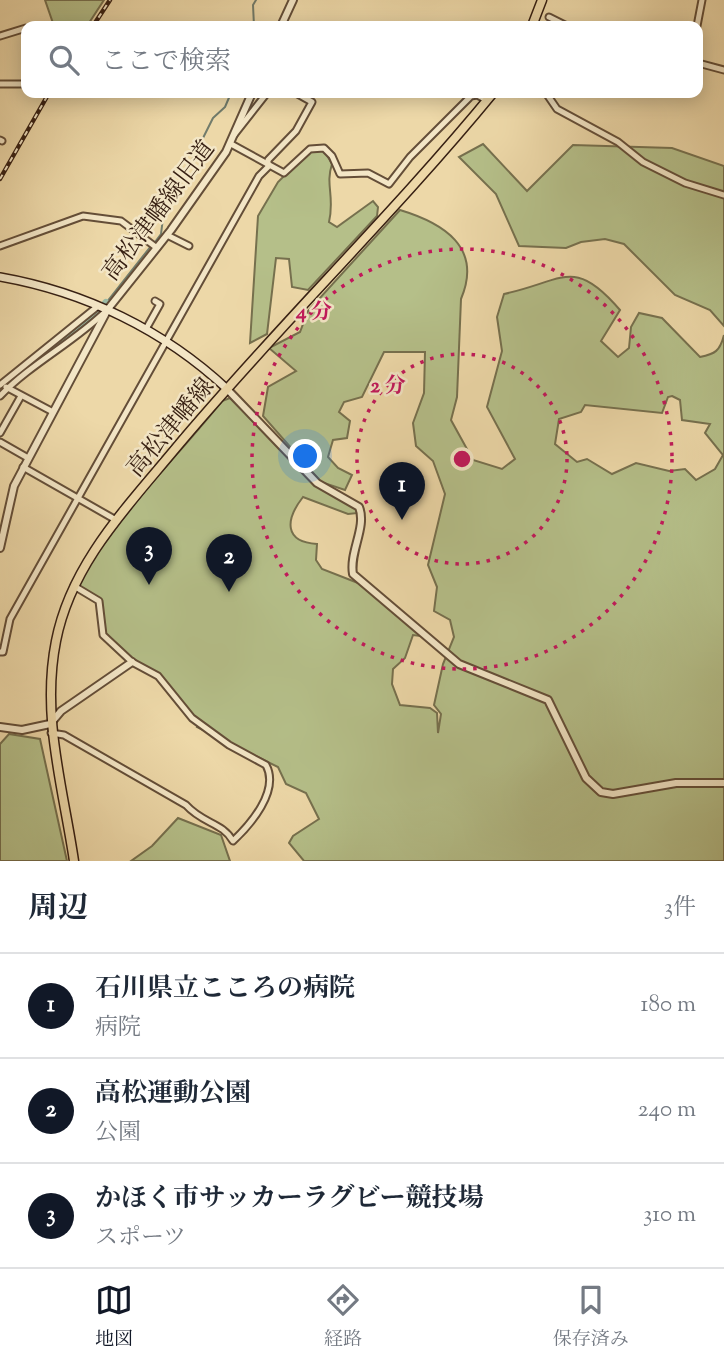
<!DOCTYPE html>
<html lang="ja">
<meta charset="utf-8">
<style>
body{margin:0;font-family:"Sorts Mill Goudy","Noto Serif JP",serif;background:#f2f2f3;color:#1f2937}
.you{position:absolute;left:306px;top:457px;width:24px;height:24px;margin:-18px;border:5px solid #fff;border-radius:50%;background:#1a73e8;box-shadow:0 0 0 10px #1a73e833}
.badge{display:grid;place-items:center;width:46px;height:46px;border-radius:50%;background:#111827;color:#fff;font-size:23px;font-weight:700}
.pin{position:absolute;translate:-50% -58px;filter:drop-shadow(0 2px 4px #0008)}
.pin::after{content:'';position:absolute;top:37px;width:24px;height:21px;background:inherit;clip-path:polygon(0 0,100% 0,50% 100%)}
.list{margin:0;padding:0;list-style:none}
h2{display:flex;justify-content:space-between;align-items:center;height:91px;margin:0;padding:0 28px;font-size:30px}
h2 small{font-size:23px;font-weight:400;color:#747a83}
.list li{display:grid;grid-template-columns:46px 1fr auto;gap:21px;align-items:center;box-sizing:border-box;height:105px;padding:0 28px;border-top:2px solid #e0e1e3}
.list b{display:block;font-size:26px;white-space:nowrap}
.list p{margin:0;font-size:23px;white-space:nowrap;color:#747a83}
.list em{font-size:23px;font-style:normal;color:#747a83}
.icon{flex:none;width:38px;height:38px;fill:none;stroke:currentColor;stroke-width:2;stroke-linecap:round;stroke-linejoin:round}
.map{position:relative;flex:none;width:724px;height:861px;overflow:hidden}
.search{position:absolute;background:#fff;box-shadow:0 4px 18px #0003;left:21px;right:21px;top:21px;height:77px;display:flex;align-items:center;gap:18px;box-sizing:border-box;padding:0 24px;border-radius:14px;color:#747a83;font-size:26px}
.sheet{height:406px;background:#fff}
nav{display:flex;justify-content:space-around;align-items:center;box-sizing:border-box;height:98px;border-top:2px solid #e0e1e3;background:#fff;font-size:19px;color:#747a83}
nav a{display:grid;justify-items:center;gap:4px}
nav .on{color:#111827}
.map>svg:first-child{display:block}
</style>
<div class="map">
<svg width="724" height="861" viewBox="0 0 724 861">
<rect width="100%" height="100%" fill="#edd8a8"/>
<filter id="stains"><feTurbulence type="fractalNoise" baseFrequency=".00286" numOctaves="4"/><feColorMatrix values="0 0 0 0 .2 0 0 0 0 .09 0 0 0 0 .02 0 0 0 .5 -.17"/></filter>
<radialGradient id="worn" r=".72"><stop offset=".6" stop-color="#630" stop-opacity="0"/><stop offset="1" stop-color="#630" stop-opacity=".3"/></radialGradient>
<g fill="#b5bf89" stroke="#76704e" stroke-width="2" fill-rule="evenodd">
<path d="M 45,0 L 104,0 L 87,26 L 54,26 Z"/>
<path d="M 483,144 L 527,191 L 573,145 L 672,148 L 724,166 L 724,326 L 710,310 L 675,295 L 624,244 L 605,239 L 581,242 L 566,248 L 519,246 L 496,194 L 459,157 Z"/>
<path d="M 324,150 L 332,164 C 325,185 335,197 329,222 L 337,227 L 373,201 L 378,207 L 377,216 L 308,290 L 292,287 L 289,259 L 276,258 L 267,334 L 250,343 L 258,216 L 278,182 L 309,151 Z"/>
<path d="M 400,210 C 443,223 483,247 461,299 L 457,397 L 451,420 L 473,460 L 502,469 L 515,459 L 487,407 L 502,351 L 497,317 L 504,294 C 564,281 574,256 620,310 L 601,341 L 618,357 L 629,348 L 631,327 L 639,313 L 662,318 L 700,357 C 715,354 720,351 724,335 L 724,861 L 304,861 L 289,843 L 293,836 L 319,819 L 306,793 L 286,784 L 278,767 L 197,727 L 200,721 L 191,715 L 160,675 L 136,663 L 103,634 L 99,598 L 77,586 C 115,517 173,462 222,401 L 230,398 L 306,475 L 352,504 L 358,513 L 348,514 L 303,497 C 285,520 284,542 317,544 L 316,560 L 322,569 L 358,583 L 421,633 L 420,636 L 413,635 L 405,658 L 393,669 L 392,684 L 400,705 L 430,708 L 437,713 L 438,733 L 441,714 L 434,705 L 443,664 L 454,637 L 450,620 L 434,611 L 437,587 L 428,565 L 445,494 L 433,461 L 416,446 L 413,423 L 424,393 L 425,352 L 384,352 L 362,397 L 344,402 L 339,412 L 350,421 L 347,438 L 333,440 L 328,457 L 338,468 L 352,475 L 345,490 L 321,482 L 263,416 L 268,387 L 296,371 L 269,348 L 300,332 L 308,311 ZM 672,396 L 680,400 L 682,420 L 710,424 L 705,433 L 723,455 L 715,469 L 696,480 L 685,469 L 669,471 L 636,463 L 612,474 L 587,459 L 577,462 L 555,444 L 559,419 L 581,412 L 585,405 L 662,413 L 668,397 Z"/>
<path d="M 9,734 L 40,739 L 67,861 L 0,861 L 0,744 Z"/>
<path d="M 178,818 L 221,835 L 230,861 L 131,861 L 152,846 Z"/>
</g>
<g fill="none" stroke-linecap="round" stroke-linejoin="round">
<g stroke="#727c6b" stroke-width="2">
<path d="M 254,26 L 253,5 L 256,0"/>
<path d="M 155,242 L 161,234 L 163,218 L 213,118 L 225,107 L 231,93"/>
<path d="M 106,303 L 151,246"/>
</g>
<path stroke="#9abaa5" stroke-width="8" d="M 0,391 L 23,370 L 99,313 L 106,303"/>
<g stroke="#644e38" stroke-width="9">
<g id="minor">
<path d="M 549,17 L 567,26"/>
<path d="M 697,26 L 702,0"/>
<path d="M 0,36 L 26,28"/>
<path d="M 698,63 L 724,70"/>
<path d="M 0,84 L 26,84"/>
<path d="M 546,93 L 557,109 L 618,142 L 643,162 L 685,183 L 724,195"/>
<path d="M 234,135 L 267,93"/>
<path d="M 0,140 L 2,141"/>
<path d="M 231,144 L 284,173 L 310,149 L 324,148 L 332,156 L 340,174 L 368,173 L 389,184 L 410,157 L 471,96 L 477,95 L 487,100"/>
<path d="M 167,235 L 189,246"/>
<path d="M 0,246 L 83,216 L 121,221 L 157,248"/>
<path d="M 146,329 L 160,304 L 155,301"/>
<path d="M 0,385 L 98,306"/>
<path d="M 6,387 L 53,412"/>
<path d="M 0,396 C 32,363 73,343 106,311"/>
<path d="M 0,433 L 21,396"/>
<path d="M 0,442 L 28,458"/>
<path d="M 23,467 L 116,520"/>
<path d="M 0,652 L 3,652 L 10,619 L 259,176 L 268,167 L 268,160 L 296,131 L 312,102 L 296,93"/>
<path d="M 51,733 L 64,735 L 186,805 C 203,824 222,822 233,841 C 250,825 280,791 266,765 L 229,745 L 192,718 L 158,676 L 132,662 L 103,635 L 99,601 L 74,586"/>
</g>
</g>
<g stroke="#644e38" stroke-width="10">
<g id="tertiary">
<path d="M 281,26 L 293,0"/>
<path d="M 227,389 L 317,483 L 359,507 C 367,527 349,552 353,574 L 459,664 L 548,700 L 586,778 L 601,792 L 613,794 L 676,783 L 724,783"/>
<path d="M 0,548 L 14,486 L 108,309 L 171,230 L 226,152 L 252,93"/>
<path d="M 0,727 L 22,730 L 50,724 L 61,711 L 132,662"/>
</g>
</g>
<g stroke="#372013" stroke-width="10">
<path id="secondary" d="M 0,277 C 85,292 164,330 227,389"/>
</g>
<g stroke="#372013" stroke-width="11">
<g id="primary">
<path d="M 532,26 L 542,0"/>
<path d="M 74,861 C 63,787 41,716 56,641 C 71,564 127,507 175,449 C 277,327 392,216 493,93"/>
</g>
</g>
<use href="#minor" stroke="#f3e6c6" stroke-width="5"/>
<use href="#tertiary" stroke="#f3e6c6" stroke-width="6"/>
<use href="#secondary" stroke="#f3e6c6" stroke-width="7"/>
<use href="#primary" stroke="#edd8a8" stroke-width="8"/>
<g stroke="#372013" stroke-width="4.5">
<g id="rail">
<path d="M 93,26 L 110,0"/>
<path d="M 0,179 L 49,93"/>
</g>
</g>
<use href="#rail" stroke="#f3e6c6" stroke-width="2" stroke-dasharray="5" stroke-linecap="butt"/>
</g>
<g fill="none" stroke="#c2185b" stroke-width="3.5" stroke-dasharray="3.5 7">
<circle cx="462" cy="459" r="105"/>
<circle cx="462" cy="459" r="210"/>
</g>
<g text-anchor="middle" stroke-width="5" stroke-linejoin="round" paint-order="stroke">
<g font-size="24" fill="#372013" stroke="#f3e6c6">
<text transform="translate(158 210) rotate(-53)" y="8">高松津幡線旧道</text>
<text transform="translate(170 427) rotate(-50)" y="8">高松津幡線</text>
</g>
</g>
<circle cx="462" cy="459" r="10" fill="#c2185b" stroke="#f3e6c6" stroke-width="3.5"/>
<g font-size="21" text-anchor="middle" font-weight="bold" fill="#c2185b" stroke="#f3e6c6" stroke-width="5" stroke-linejoin="round" paint-order="stroke">
<text x="314" y="318">4 分</text>
<text x="388" y="392">2 分</text>
</g>
<rect width="100%" height="100%" filter="url(#stains)"/>
<rect width="100%" height="100%" fill="url(#worn)"/>
</svg>
<div class="you"></div>
<div class="pin badge" style="left:402px;top:520px">1</div>
<div class="pin badge" style="left:229px;top:592px">2</div>
<div class="pin badge" style="left:149px;top:585px">3</div>
<div class="search"><svg class="icon" aria-label="search" viewBox="0 0 24 24"><circle cx="10" cy="10" r="6"/><path d="M15 15l6 6"/></svg>ここで検索</div>
</div>
<section class="sheet">
<h2>周辺<small>3件</small></h2>
<ul class="list">
<li><span class="badge">1</span><div><b>石川県立こころの病院</b><p>病院</p></div><em>180 m</em></li>
<li><span class="badge">2</span><div><b>高松運動公園</b><p>公園</p></div><em>240 m</em></li>
<li><span class="badge">3</span><div><b>かほく市サッカーラグビー競技場</b><p>スポーツ</p></div><em>310 m</em></li>
</ul>
</section>
<nav>
<a class="on"><svg class="icon" aria-label="map" viewBox="0 0 24 24"><path d="M3 6l6-2 6 2 6-2v14l-6 2-6-2-6 2zM9 4v14M15 6v14"/></svg>地図</a>
<a><svg class="icon" aria-label="directions" viewBox="0 0 24 24"><path d="M12 3l9 9-9 9-9-9zM9 14v-3h6M13 9l2 2-2 2"/></svg>経路</a>
<a><svg class="icon" aria-label="saved" viewBox="0 0 24 24"><path d="M7 4h10v16l-5-4-5 4z"/></svg>保存済み</a>
</nav>
